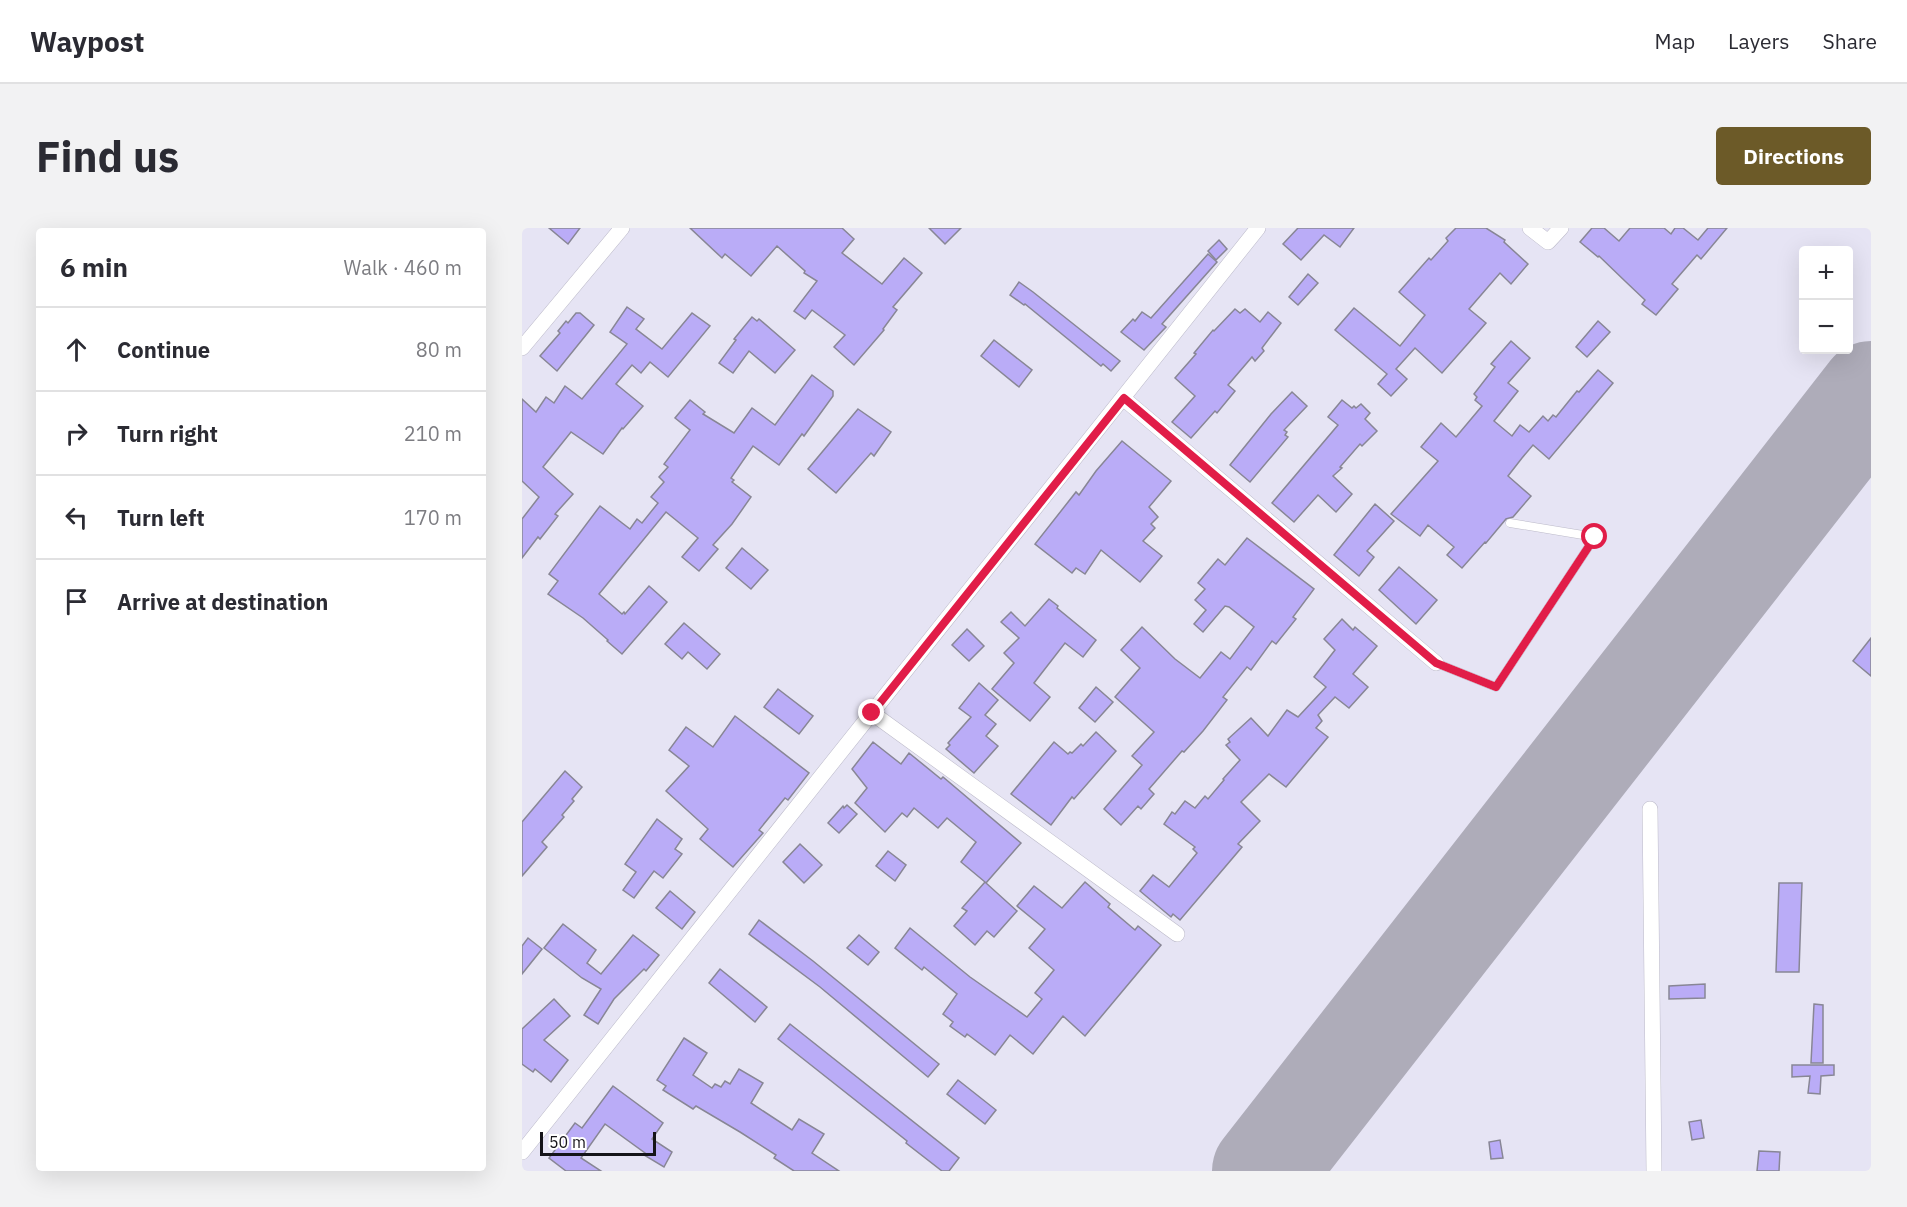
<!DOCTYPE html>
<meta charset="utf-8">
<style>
body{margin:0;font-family:"IBM Plex Sans",sans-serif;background:#f2f2f3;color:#2b2b33}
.controls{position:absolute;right:18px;top:18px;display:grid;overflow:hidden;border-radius:6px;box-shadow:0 6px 24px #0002}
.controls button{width:54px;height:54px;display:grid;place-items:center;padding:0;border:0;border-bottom:2px solid #e1e1e2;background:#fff;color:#2b2b33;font:30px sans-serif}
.scale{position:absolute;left:18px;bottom:15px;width:116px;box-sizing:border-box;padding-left:6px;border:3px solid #151419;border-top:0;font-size:16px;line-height:21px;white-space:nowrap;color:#151419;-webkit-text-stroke:4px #fff;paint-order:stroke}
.stop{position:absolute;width:18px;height:18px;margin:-14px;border:4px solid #e11d48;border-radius:50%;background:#fff}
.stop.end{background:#e11d48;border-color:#fff;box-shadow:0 2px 6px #0008}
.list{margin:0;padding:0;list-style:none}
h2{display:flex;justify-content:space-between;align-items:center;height:78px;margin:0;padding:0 24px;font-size:26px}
h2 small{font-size:20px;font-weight:400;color:#7c7c81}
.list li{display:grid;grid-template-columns:39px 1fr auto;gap:18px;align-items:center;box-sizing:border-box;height:84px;padding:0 24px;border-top:2px solid #e1e1e2}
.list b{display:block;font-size:22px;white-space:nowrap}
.list em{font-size:20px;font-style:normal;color:#7c7c81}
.icon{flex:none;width:33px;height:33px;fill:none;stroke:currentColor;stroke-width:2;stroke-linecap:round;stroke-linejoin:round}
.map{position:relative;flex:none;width:1349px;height:943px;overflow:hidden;border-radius:6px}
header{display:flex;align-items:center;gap:36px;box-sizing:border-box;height:84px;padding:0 30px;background:#fff;border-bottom:2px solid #e1e1e2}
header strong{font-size:28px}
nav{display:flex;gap:33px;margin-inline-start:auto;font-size:21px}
.intro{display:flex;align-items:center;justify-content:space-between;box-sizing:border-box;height:144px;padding:0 36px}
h1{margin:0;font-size:42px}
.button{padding:15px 27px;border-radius:6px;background:#6c5a28;color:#fff;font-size:21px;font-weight:700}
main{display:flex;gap:36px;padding:0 36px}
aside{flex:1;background:#fff;border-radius:6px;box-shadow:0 6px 24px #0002}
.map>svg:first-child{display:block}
</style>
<header>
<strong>Waypost</strong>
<nav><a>Map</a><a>Layers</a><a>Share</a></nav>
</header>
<div class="intro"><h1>Find us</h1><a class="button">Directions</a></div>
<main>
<aside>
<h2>6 min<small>Walk · 460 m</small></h2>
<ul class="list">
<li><svg class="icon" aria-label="ahead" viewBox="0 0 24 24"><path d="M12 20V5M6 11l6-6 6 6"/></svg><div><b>Continue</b></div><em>80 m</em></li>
<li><svg class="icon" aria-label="right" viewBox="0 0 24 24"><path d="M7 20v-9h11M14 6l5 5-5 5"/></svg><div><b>Turn right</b></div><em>210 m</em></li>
<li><svg class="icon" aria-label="left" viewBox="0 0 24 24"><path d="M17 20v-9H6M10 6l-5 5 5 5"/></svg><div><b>Turn left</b></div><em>170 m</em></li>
<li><svg class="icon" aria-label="arrive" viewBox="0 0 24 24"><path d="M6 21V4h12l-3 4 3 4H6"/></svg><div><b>Arrive at destination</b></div></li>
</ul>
</aside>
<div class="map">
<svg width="1349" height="943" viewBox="0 0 1349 943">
<rect width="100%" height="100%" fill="#e6e4f4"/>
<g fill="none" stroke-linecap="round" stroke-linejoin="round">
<path stroke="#aeacb9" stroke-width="104" d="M 742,943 L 1349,165"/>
</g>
<g fill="#baacf7" stroke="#888695" stroke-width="1.5">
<path d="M 27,0 L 58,0 L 46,16 Z"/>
<path d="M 168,0 L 320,0 L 332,11 L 320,25 L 360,56 L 382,30 L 400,45 L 371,79 L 375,82 L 361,101 L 362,102 L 332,137 L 312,119 L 323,107 L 290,82 L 283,91 L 272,83 L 295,53 L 282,45 L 283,43 L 255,18 L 229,48 L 203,26 L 200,30 Z"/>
<path d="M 407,0 L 439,0 L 423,16 Z"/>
<path d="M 776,0 L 832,0 L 818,19 L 802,7 L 779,32 L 761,16 Z"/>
<path d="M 934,0 L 964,0 L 983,12 L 982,14 L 1006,36 L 989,56 L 978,45 L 947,81 L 964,95 L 920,145 L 893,120 L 874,141 L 885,151 L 869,168 L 856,156 L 865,146 L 813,102 L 832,80 L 878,118 L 903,87 L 877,64 L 907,30 L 909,32 L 926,13 L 924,10 Z"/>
<path d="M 1070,0 L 1082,0 L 1097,13 L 1108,0 L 1142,0 L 1149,6 L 1153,0 L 1161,0 L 1176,12 L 1186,0 L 1205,0 L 1179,31 L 1175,27 L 1150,56 L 1156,61 L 1134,87 L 1120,76 L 1123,72 L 1104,54 L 1077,28 L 1076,29 L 1058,14 Z"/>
<path d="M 697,12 L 705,21 L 694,32 L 686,23 Z"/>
<path d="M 686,26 L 695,34 L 640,96 L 644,99 L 622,122 L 599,104 L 611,91 L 613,93 L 620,84 L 629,90 Z"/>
<path d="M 786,46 L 796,55 L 776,77 L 767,69 Z"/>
<path d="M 497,54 L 511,64 L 598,133 L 589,143 L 581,136 L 579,138 L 503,76 L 502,77 L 488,67 Z"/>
<path d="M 105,79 L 122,91 L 114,101 L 140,121 L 170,85 L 188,98 L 146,149 L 128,134 L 119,145 L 110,137 L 94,156 L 121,178 L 101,201 L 100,200 L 81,226 L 49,204 L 21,239 L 51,266 L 33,286 L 36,288 L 18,311 L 16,309 L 0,330 L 0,291 L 17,269 L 0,253 L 0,171 L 14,184 L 24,169 L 32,175 L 43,158 L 60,171 L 105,116 L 88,104 Z"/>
<path d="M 713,81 L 718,85 L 723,81 L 738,94 L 746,84 L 759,95 L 740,120 L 742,123 L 733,133 L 730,129 L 706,157 L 713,163 L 695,185 L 693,183 L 669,210 L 650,194 L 673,168 L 653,150 L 674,126 L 672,125 L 691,102 L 692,103 Z"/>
<path d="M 54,85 L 58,85 L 72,97 L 35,143 L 18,128 L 38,105 L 36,103 L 44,93 L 46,95 Z"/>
<path d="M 230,89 L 235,93 L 237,91 L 273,122 L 253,145 L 227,123 L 211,145 L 197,135 L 214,112 L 212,111 Z"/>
<path d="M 1076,93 L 1088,104 L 1065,129 L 1054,119 Z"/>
<path d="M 472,112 L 510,142 L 497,159 L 459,128 Z"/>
<path d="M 989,113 L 1008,130 L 986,155 L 996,163 L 972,193 L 990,208 L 998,197 L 1007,204 L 1021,188 L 1026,193 L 1031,187 L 1034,189 L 1055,163 L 1057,164 L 1076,142 L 1091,155 L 1027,231 L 1011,217 L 1000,230 L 986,248 L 1009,268 L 991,289 L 984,291 L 964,315 L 963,314 L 940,340 L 925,327 L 932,319 L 906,297 L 898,308 L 869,286 L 916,233 L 899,219 L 919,195 L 934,209 L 960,178 L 953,172 L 955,169 L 952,166 L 973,139 L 969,136 Z"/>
<path d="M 290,147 L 311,163 L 311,168 L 282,208 L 280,206 L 257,237 L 231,218 L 209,250 L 212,252 L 210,254 L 229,269 L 210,296 L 191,317 L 196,321 L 177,343 L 160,329 L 176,310 L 144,284 L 77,366 L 100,386 L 102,384 L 103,386 L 127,358 L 145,374 L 100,426 L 85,413 L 86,412 L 61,390 L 26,366 L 36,353 L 27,346 L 78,278 L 108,301 L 115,291 L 120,295 L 136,275 L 129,269 L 142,254 L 137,249 L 146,239 L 142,236 L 168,202 L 153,190 L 168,172 L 183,184 L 181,186 L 212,205 L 230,180 L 253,197 Z"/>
<path d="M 770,164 L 785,178 L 762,202 L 765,204 L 763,207 L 766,209 L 728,254 L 708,237 L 749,186 Z"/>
<path d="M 820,172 L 830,180 L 832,178 L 834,180 L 839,176 L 848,185 L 843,191 L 855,203 L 840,218 L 838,216 L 818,239 L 820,240 L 811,248 L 830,266 L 814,284 L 796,267 L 772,294 L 750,275 L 816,197 L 806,189 Z"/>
<path d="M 336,181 L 369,204 L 352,228 L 349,225 L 314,265 L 286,241 Z"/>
<path d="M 600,213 L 649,253 L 627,279 L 636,289 L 629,296 L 633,300 L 621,313 L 640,328 L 618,354 L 579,322 L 563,346 L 554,340 L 550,345 L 513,316 L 554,264 L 557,267 L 574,243 Z"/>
<path d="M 853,276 L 872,293 L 845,323 L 852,329 L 837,348 L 812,327 Z"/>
<path d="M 725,310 L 792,361 L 771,389 L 774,391 L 754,416 L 750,413 L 729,442 L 725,439 L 701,469 L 705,472 L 681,503 L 662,524 L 660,523 L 627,561 L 632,566 L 619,581 L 616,578 L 599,597 L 582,581 L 620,537 L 610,528 L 632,504 L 593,469 L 618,440 L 599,422 L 620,399 L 653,431 L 678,450 L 699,424 L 708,431 L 732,399 L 707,379 L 703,378 L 681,404 L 672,396 L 684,382 L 673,372 L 683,361 L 676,355 L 696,331 L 703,337 Z"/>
<path d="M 220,320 L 246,342 L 229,361 L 204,340 Z"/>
<path d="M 877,339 L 915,372 L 894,396 L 857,362 Z"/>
<path d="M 527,371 L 536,378 L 535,380 L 574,412 L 561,429 L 543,415 L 512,455 L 528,469 L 508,493 L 470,461 L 492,435 L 482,425 L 497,410 L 479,394 L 489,384 L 503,398 Z"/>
<path d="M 820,391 L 831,402 L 833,399 L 855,418 L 831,446 L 846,459 L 827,480 L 813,469 L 796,487 L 800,493 L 794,500 L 806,509 L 764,559 L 747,546 L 719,574 L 738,593 L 716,616 L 720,619 L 658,692 L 651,686 L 649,689 L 618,663 L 631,647 L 647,659 L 675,625 L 671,621 L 673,619 L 642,596 L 650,584 L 653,586 L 663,573 L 673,580 L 683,568 L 686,571 L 702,552 L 701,551 L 718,532 L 704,517 L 708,514 L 706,511 L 729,490 L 746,508 L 765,482 L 776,489 L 804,459 L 792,449 L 813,422 L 802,411 Z"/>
<path d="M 162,395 L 198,426 L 185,441 L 166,424 L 160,431 L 143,416 Z"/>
<path d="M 445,401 L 462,418 L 447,433 L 430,417 Z"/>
<path d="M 1349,410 L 1349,448 L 1331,433 Z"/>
<path d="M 457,455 L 476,472 L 463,487 L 474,496 L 464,508 L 476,518 L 452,545 L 424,521 L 428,517 L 426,515 L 449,489 L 437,480 Z"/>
<path d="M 574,459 L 591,474 L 573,494 L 557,480 Z"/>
<path d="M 256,461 L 291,488 L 277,506 L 242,479 Z"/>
<path d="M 213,488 L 287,545 L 266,572 L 263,570 L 237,602 L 241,605 L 211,639 L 178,611 L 186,601 L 144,563 L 167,538 L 147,522 L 164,499 L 191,519 Z"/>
<path d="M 574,504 L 594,523 L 552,571 L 550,569 L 529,597 L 489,566 L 532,514 L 546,526 L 548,524 L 550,525 L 559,516 L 561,518 Z"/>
<path d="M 351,514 L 379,536 L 387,525 L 419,551 L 421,549 L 499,615 L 464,655 L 495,683 L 472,709 L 465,703 L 453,717 L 432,698 L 445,683 L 440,680 L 463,654 L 439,634 L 454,614 L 425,590 L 416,600 L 392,580 L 385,589 L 380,585 L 363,604 L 333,575 L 345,560 L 330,541 Z"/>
<path d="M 43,543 L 60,559 L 50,571 L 52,573 L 40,587 L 42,589 L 20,614 L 25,619 L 0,648 L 0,594 Z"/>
<path d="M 325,577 L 335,586 L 317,605 L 306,595 L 321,578 L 322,580 Z"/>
<path d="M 135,591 L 160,611 L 153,621 L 160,626 L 141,650 L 132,643 L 112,670 L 101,662 L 114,644 L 103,636 Z"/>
<path d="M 278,616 L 300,637 L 282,655 L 261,634 Z"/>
<path d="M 366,623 L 384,637 L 373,653 L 354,638 Z"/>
<path d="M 563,654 L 588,676 L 586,679 L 613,702 L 616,698 L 639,717 L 563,808 L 541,788 L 511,826 L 488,807 L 473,827 L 445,806 L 443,809 L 428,798 L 431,794 L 421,786 L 435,766 L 402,739 L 400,742 L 373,720 L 388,700 L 448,749 L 505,789 L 520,771 L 513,765 L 532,742 L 507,720 L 523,701 L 495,678 L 512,658 L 540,680 Z"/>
<path d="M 1257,655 L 1280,655 L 1277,744 L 1254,744 Z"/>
<path d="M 148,663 L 173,684 L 160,701 L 134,680 Z"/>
<path d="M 237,692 L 291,733 L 417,836 L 406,849 L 298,759 L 227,706 Z"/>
<path d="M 41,696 L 74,722 L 65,735 L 79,746 L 111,707 L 137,727 L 124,743 L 122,741 L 92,771 L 76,796 L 62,787 L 79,761 L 60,750 L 22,720 Z"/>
<path d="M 337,707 L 357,724 L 346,737 L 325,720 Z"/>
<path d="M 6,710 L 20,721 L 0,746 L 0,718 Z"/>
<path d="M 198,741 L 245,779 L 233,794 L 187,755 Z"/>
<path d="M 1183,756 L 1183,770 L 1147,771 L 1147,758 Z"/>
<path d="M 32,771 L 48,788 L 22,812 L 46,832 L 29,854 L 13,841 L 11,844 L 0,836 L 0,801 Z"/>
<path d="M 1292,776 L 1301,777 L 1301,835 L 1289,835 Z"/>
<path d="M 268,796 L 437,930 L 427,943 L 420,943 L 384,915 L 385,913 L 256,811 Z"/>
<path d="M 162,810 L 185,825 L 171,847 L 190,860 L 193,856 L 199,859 L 203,853 L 208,856 L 217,841 L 241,855 L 229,875 L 270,902 L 277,891 L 302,906 L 290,925 L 317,943 L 272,943 L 252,930 L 254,927 L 218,904 L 174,878 L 171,881 L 141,862 L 144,858 L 135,852 Z"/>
<path d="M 1270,837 L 1312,837 L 1312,847 L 1299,848 L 1298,866 L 1286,865 L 1288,848 L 1270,849 Z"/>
<path d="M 436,852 L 474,882 L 463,896 L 425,866 Z"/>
<path d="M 91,858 L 141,895 L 130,911 L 150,924 L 142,939 L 122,927 L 123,925 L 83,896 L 59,930 L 79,943 L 44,943 L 27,930 L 53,895 L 60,900 Z"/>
<path d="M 1179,892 L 1182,910 L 1170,912 L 1167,894 Z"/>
<path d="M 978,912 L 981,930 L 969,931 L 967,914 Z"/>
<path d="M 1237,923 L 1258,924 L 1257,943 L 1235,943 Z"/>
</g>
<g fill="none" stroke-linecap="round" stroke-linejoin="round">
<g stroke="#bcbac9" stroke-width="9">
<path id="lane" d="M 914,435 L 974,459 L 1073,309 L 988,295"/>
</g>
<g stroke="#bcbac9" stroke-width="16">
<g id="street">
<path d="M 1008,0 L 1026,14 L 1039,0"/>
<path d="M 0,120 L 100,0"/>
<path d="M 601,170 L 914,435"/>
<path d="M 350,485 L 655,706"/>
<path d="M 1128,581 L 1132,943"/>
<path d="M 0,924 L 736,0"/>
</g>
</g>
<use href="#lane" stroke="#fff" stroke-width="8"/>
<use href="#street" stroke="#fff" stroke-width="15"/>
</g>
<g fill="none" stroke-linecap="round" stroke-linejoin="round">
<path stroke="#e11d48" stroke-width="8" d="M 350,485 L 602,170 L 914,435 L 974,459 L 1073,309"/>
</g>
</svg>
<div class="controls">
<button>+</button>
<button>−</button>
</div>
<div class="scale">50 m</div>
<div class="stop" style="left:1073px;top:309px"></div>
<div class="stop end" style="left:350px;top:485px"></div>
</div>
</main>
